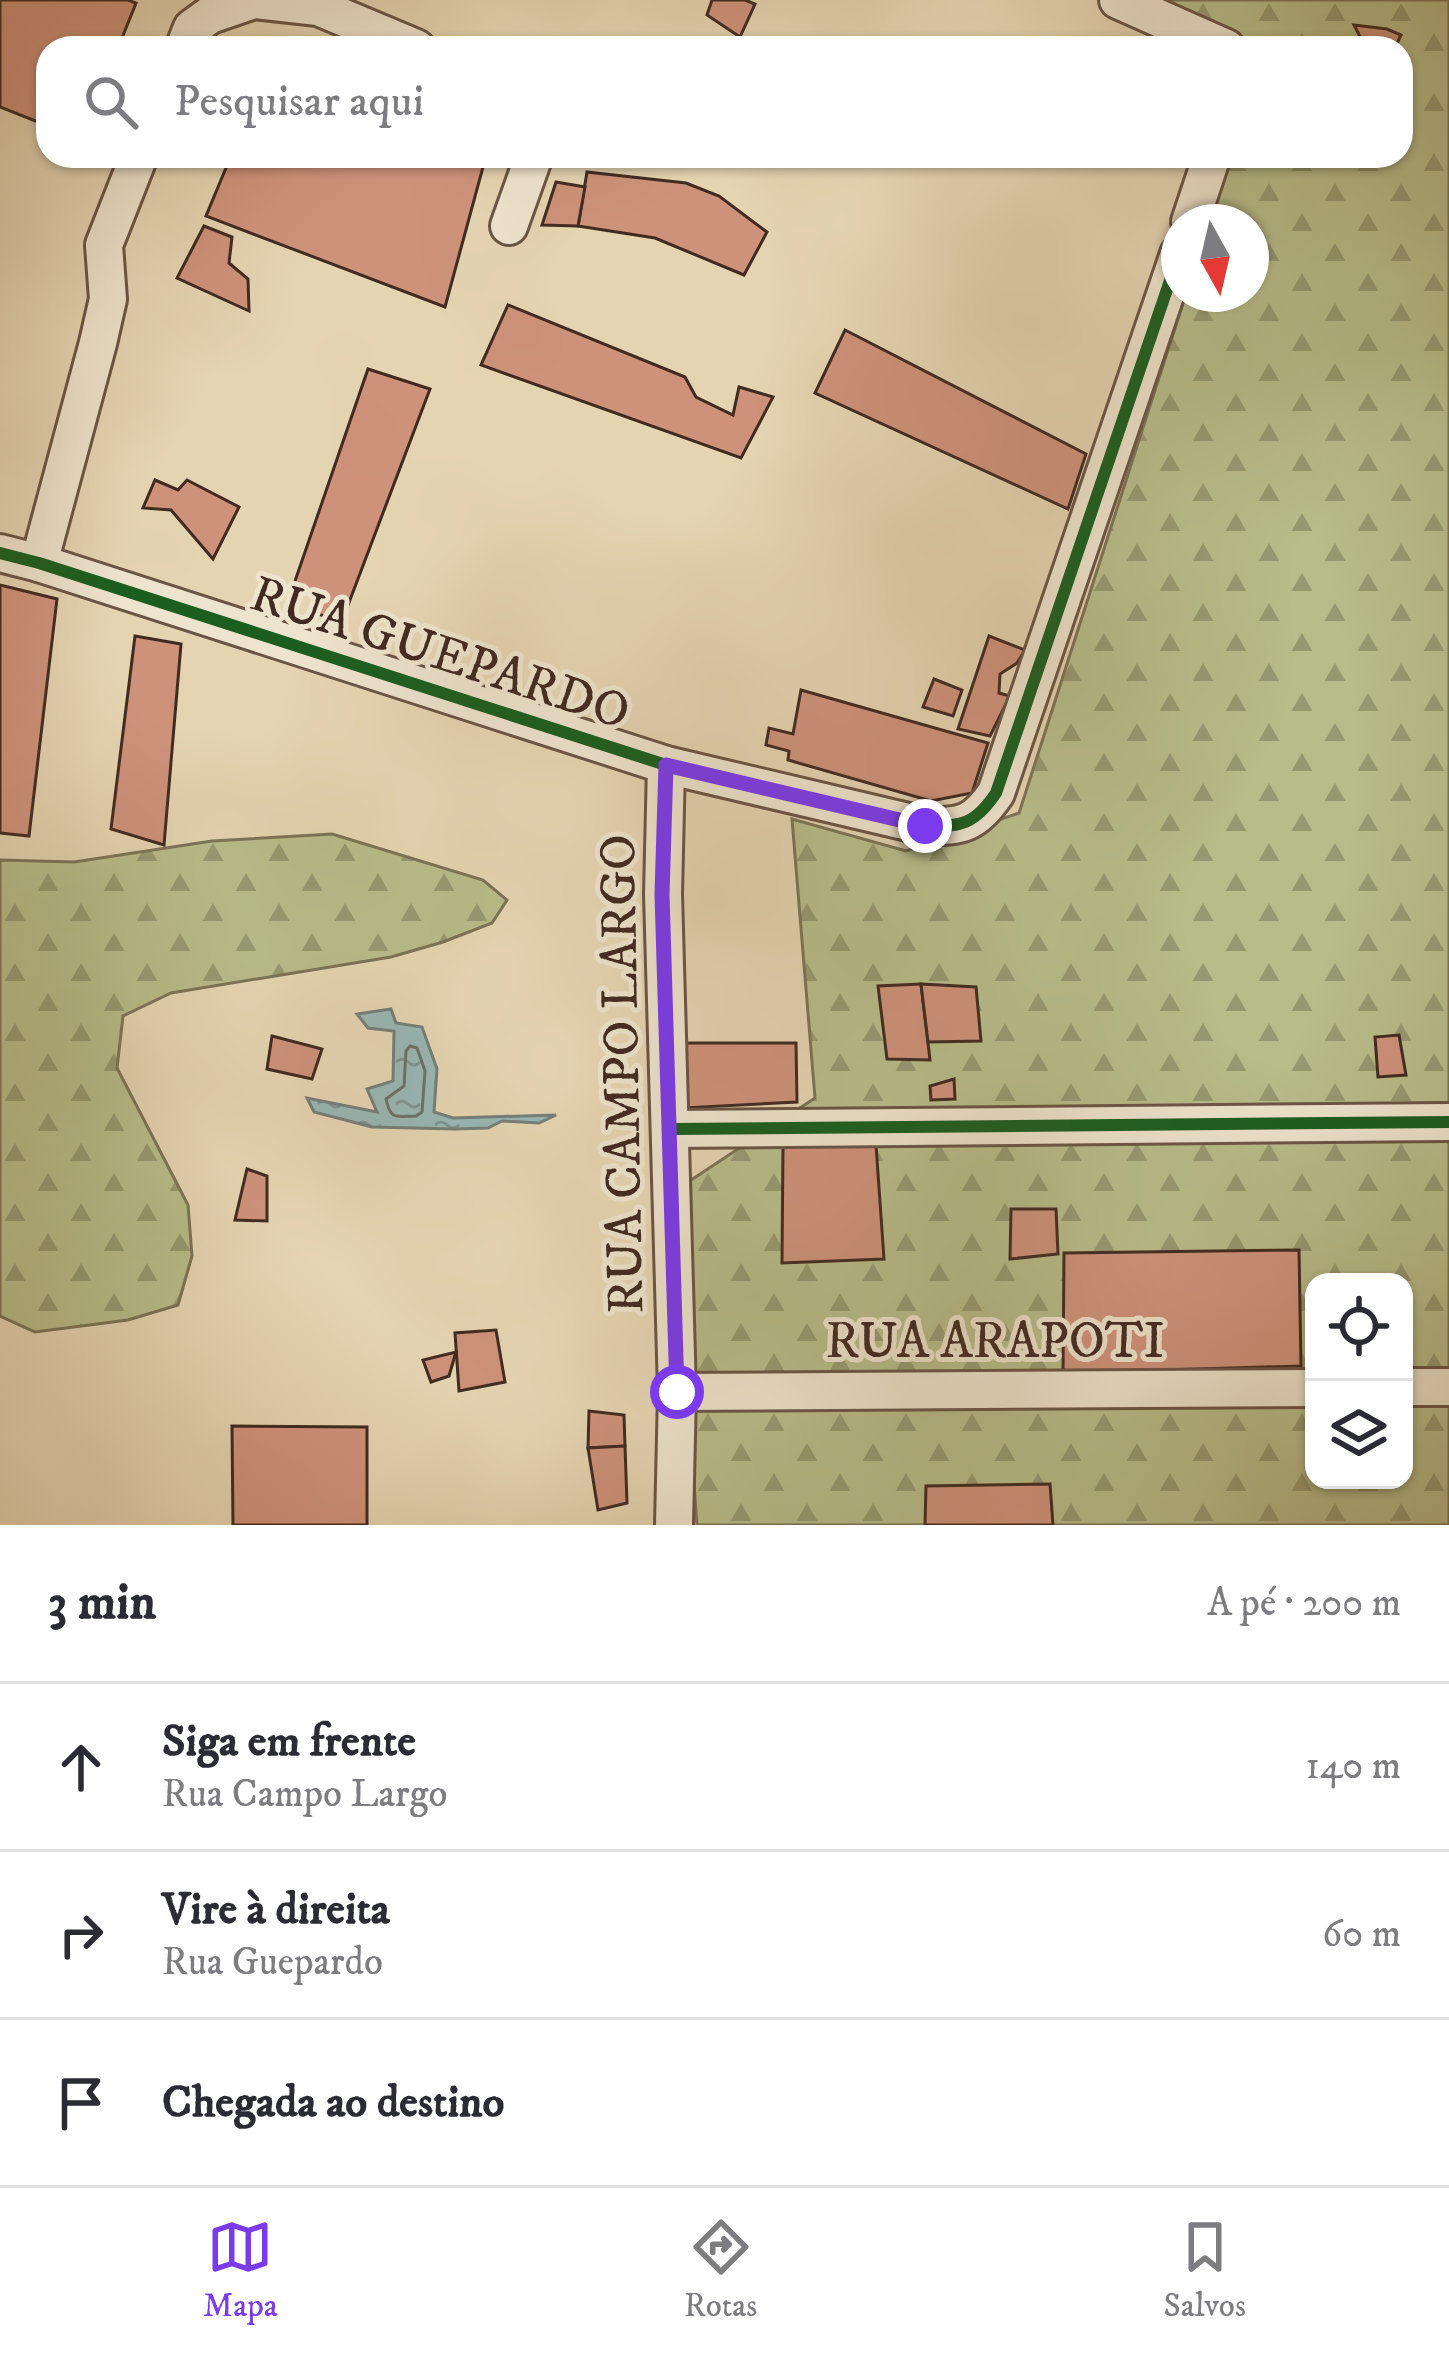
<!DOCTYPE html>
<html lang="pt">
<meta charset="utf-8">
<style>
body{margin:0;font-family:"IM FELL DW Pica",serif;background:#f7f7f7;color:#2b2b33}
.controls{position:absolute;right:36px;bottom:36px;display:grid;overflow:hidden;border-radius:24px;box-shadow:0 3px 9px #0004}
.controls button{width:108px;height:108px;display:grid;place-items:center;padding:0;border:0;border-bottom:3px solid #e1e1e2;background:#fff;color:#2b2b33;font:60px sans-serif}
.compass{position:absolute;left:1161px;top:204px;width:108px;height:108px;border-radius:50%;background:#fff;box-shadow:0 3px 9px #0004;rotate:172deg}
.stop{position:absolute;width:36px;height:36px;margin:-27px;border:9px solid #7c3aed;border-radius:50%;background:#fff}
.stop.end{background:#7c3aed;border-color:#fff;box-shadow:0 3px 12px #0008}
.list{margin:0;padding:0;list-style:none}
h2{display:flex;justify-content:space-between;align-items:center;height:156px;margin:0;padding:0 48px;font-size:51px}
h2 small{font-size:39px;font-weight:400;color:#7c7c81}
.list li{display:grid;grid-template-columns:78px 1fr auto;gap:36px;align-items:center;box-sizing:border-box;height:168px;padding:0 48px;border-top:3px solid #e1e1e2}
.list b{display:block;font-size:45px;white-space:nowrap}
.list p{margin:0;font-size:39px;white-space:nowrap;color:#7c7c81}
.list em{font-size:39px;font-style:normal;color:#7c7c81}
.icon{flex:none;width:66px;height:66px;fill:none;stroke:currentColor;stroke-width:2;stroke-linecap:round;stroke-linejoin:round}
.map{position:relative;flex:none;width:1449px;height:1525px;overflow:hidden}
.search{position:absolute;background:#fff;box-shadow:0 3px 9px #0004;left:36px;right:36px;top:36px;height:132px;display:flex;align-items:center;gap:30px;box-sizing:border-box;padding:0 42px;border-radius:36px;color:#7c7c81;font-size:45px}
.sheet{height:660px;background:#fff}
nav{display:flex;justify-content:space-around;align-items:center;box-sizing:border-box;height:168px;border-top:3px solid #e1e1e2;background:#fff;font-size:33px;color:#7c7c81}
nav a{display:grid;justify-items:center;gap:6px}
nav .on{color:#7c3aed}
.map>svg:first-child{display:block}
</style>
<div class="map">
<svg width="1449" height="1525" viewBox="0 0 1449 1525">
<defs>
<pattern id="forest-firs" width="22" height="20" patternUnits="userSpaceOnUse" patternTransform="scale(3)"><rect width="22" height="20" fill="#b7bc8a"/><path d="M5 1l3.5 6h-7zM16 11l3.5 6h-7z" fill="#969970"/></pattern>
<pattern id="water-ripples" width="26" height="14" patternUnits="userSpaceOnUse" patternTransform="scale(3)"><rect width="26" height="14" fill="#98b7b4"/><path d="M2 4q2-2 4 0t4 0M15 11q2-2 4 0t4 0" fill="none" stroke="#7e9592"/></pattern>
</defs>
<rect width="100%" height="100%" fill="#e5d4b2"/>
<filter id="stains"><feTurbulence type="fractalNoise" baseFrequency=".00167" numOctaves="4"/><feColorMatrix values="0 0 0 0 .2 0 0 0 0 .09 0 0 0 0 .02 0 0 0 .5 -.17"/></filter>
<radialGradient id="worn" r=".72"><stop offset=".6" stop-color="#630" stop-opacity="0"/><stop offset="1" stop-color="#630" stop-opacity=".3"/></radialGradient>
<g fill="url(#forest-firs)" stroke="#7c7456" stroke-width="3" fill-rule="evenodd">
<path d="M 1152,0 L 1449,0 L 1449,1525 L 697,1525 L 673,1192 L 815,1098 L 792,819 L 906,851 L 1019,813 L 1186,294 L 1251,294 L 1251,222 L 1210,222 L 1231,156 L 1401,156 L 1401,48 L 1261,48 ZM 1314,1282 L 1404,1282 L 1404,1480 L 1314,1480 Z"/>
<path d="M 332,834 L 483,880 L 507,900 L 492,923 L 443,942 L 391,957 L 171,993 L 123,1016 L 117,1068 L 188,1205 L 192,1256 L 178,1305 L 128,1320 L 35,1332 L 0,1316 L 0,860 L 74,862 L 212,841 Z"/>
</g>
<path fill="url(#water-ripples)" stroke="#757f79" stroke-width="3" d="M 391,1009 L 396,1023 L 422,1027 L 437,1069 L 434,1112 L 453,1118 L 556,1115 L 539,1123 L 502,1121 L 488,1128 L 455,1129 L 372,1127 L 314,1112 L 307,1098 L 377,1112 L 367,1089 L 393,1081 L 394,1031 L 368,1028 L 357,1014 Z"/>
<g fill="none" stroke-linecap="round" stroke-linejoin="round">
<path stroke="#6c716a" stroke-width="3" d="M 410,1046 L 417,1048 L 425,1071 L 422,1112 L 416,1116 C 396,1116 391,1121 386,1099 L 404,1086 L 406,1051 Z"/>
</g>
<g fill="#ce927b" stroke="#412b21" stroke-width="3">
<path d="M 0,0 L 128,0 L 136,3 L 118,48 L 48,48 L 48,126 L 0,107 Z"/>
<path d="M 712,0 L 745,0 L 755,4 L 740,37 L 707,15 Z"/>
<path d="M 1354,25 L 1387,29 L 1401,35 L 1395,48 L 1366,48 Z"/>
<path d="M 231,156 L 486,156 L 445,307 L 206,216 Z"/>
<path d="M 587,172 L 686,183 L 719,196 L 767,232 L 744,275 L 655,238 L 578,226 Z"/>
<path d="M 556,182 L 585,187 L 578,226 L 542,225 Z"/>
<path d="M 204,226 L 232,237 L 229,263 L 248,279 L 249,311 L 177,278 Z"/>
<path d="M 508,305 L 685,377 L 696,397 L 733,415 L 739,387 L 773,397 L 741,458 L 481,365 Z"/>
<path d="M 845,330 L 1086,454 L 1068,509 L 815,393 Z"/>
<path d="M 368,369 L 430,389 L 342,621 L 314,613 L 319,596 L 294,584 Z"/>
<path d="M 155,480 L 178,490 L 187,480 L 239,507 L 213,559 L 171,510 L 143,508 Z"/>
<path d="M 0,585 L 57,599 L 29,836 L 0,833 Z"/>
<path d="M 135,636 L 181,644 L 164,845 L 111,829 Z"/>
<path d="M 989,636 L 1025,650 L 1017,663 L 1000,674 L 999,693 L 1010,696 L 990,736 L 958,729 Z"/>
<path d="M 934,679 L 962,690 L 953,716 L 923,707 Z"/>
<path d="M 801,690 L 988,743 L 972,793 L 931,801 L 788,760 L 789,751 L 766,745 L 769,728 L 793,734 Z"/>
<path d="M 921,984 L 930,1060 L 887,1059 L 878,986 Z"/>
<path d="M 921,984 L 976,987 L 981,1041 L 928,1042 Z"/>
<path d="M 1399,1035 L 1406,1075 L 1378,1077 L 1375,1037 Z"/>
<path d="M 272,1036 L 322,1049 L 312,1079 L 267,1069 Z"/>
<path d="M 679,1043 L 796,1043 L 797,1102 L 683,1108 Z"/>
<path d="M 954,1079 L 955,1099 L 931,1100 L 930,1086 Z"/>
<path d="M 876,1145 L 884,1259 L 782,1263 L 783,1146 Z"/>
<path d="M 247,1169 L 267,1176 L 267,1221 L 235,1220 Z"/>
<path d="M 1011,1209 L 1056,1209 L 1058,1254 L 1010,1259 Z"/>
<path d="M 1299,1250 L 1301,1366 L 1063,1373 L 1064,1253 Z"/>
<path d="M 496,1330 L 505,1382 L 459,1391 L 455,1333 Z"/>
<path d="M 456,1352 L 449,1376 L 431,1382 L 423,1360 Z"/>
<path d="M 589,1411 L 624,1415 L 625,1446 L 588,1448 Z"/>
<path d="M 232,1426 L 367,1427 L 367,1525 L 233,1525 Z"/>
<path d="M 625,1446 L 627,1503 L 598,1510 L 588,1448 Z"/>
<path d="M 1050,1484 L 1053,1525 L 925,1525 L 926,1486 Z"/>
</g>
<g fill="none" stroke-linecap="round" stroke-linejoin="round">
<g stroke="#6a5545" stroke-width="42">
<g id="minor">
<path d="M 1118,0 L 1226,48"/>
<path d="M 184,48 L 192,28 L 210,15 L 254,0 L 318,7 L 416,48"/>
<path d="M 1190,222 L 1212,156"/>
<path d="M 509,226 L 534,156"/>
<path d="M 0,553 L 39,563 L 666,765 L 925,826 C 962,827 975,824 996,793 L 1179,254"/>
<path d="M 39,563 L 98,343 L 108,299 L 104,245 L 139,156"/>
<path d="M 666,765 L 663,894 L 677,1392 L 674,1525"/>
<path d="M 671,1129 L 1449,1122"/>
<path d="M 1404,1387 L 1449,1387"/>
<path d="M 677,1392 L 1314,1388"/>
</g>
</g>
<use href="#minor" stroke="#eee3cd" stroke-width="36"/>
<g stroke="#eee3cd" stroke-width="20">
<g id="cycleway">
<path d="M 0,553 L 39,563 L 666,765 L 925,826 C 962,827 975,824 996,793 L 1179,254"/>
<path d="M 671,1129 L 1449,1122"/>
</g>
</g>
<use href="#cycleway" stroke="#1b5e20" stroke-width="12"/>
</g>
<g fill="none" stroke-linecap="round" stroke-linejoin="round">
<path stroke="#7c3aed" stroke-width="15" d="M 677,1392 L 662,894 L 666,765 L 925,826"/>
</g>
<g text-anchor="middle" stroke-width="10" stroke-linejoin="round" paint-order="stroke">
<g font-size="51" fill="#412b21" stroke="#eee3cd">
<text transform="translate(441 651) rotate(18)" y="18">RUA GUEPARDO</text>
<text transform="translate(620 1074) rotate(-91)" y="18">RUA CAMPO LARGO</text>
<text x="995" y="1357">RUA ARAPOTI</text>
</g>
</g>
<rect width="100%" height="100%" filter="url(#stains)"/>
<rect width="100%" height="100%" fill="url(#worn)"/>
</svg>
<div class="controls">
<button><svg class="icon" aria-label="locate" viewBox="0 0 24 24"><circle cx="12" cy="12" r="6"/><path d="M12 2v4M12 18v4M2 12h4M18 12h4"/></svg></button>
<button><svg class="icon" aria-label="layers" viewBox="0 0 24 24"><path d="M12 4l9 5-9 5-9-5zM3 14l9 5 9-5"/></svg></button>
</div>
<svg class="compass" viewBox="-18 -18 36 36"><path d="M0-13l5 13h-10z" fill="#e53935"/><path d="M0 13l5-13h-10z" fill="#7c7c81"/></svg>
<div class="stop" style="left:677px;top:1392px"></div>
<div class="stop end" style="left:925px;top:826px"></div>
<div class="search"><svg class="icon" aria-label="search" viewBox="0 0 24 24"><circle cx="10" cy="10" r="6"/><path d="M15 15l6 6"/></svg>Pesquisar aqui</div>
</div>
<section class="sheet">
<h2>3 min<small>A pé · 200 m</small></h2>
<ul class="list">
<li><svg class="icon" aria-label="ahead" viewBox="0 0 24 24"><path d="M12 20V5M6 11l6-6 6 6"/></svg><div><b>Siga em frente</b><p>Rua Campo Largo</p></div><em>140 m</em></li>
<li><svg class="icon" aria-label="right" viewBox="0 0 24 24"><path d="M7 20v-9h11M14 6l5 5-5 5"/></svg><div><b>Vire à direita</b><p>Rua Guepardo</p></div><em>60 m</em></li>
<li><svg class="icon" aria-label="arrive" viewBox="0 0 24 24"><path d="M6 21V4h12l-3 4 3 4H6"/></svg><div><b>Chegada ao destino</b></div></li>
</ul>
</section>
<nav>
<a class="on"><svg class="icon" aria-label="map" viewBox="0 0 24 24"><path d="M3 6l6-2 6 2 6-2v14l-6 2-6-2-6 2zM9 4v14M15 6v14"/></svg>Mapa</a>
<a><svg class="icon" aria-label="directions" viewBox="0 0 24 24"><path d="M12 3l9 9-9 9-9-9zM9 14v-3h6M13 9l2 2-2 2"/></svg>Rotas</a>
<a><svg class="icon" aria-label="saved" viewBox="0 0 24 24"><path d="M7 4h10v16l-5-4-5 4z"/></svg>Salvos</a>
</nav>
